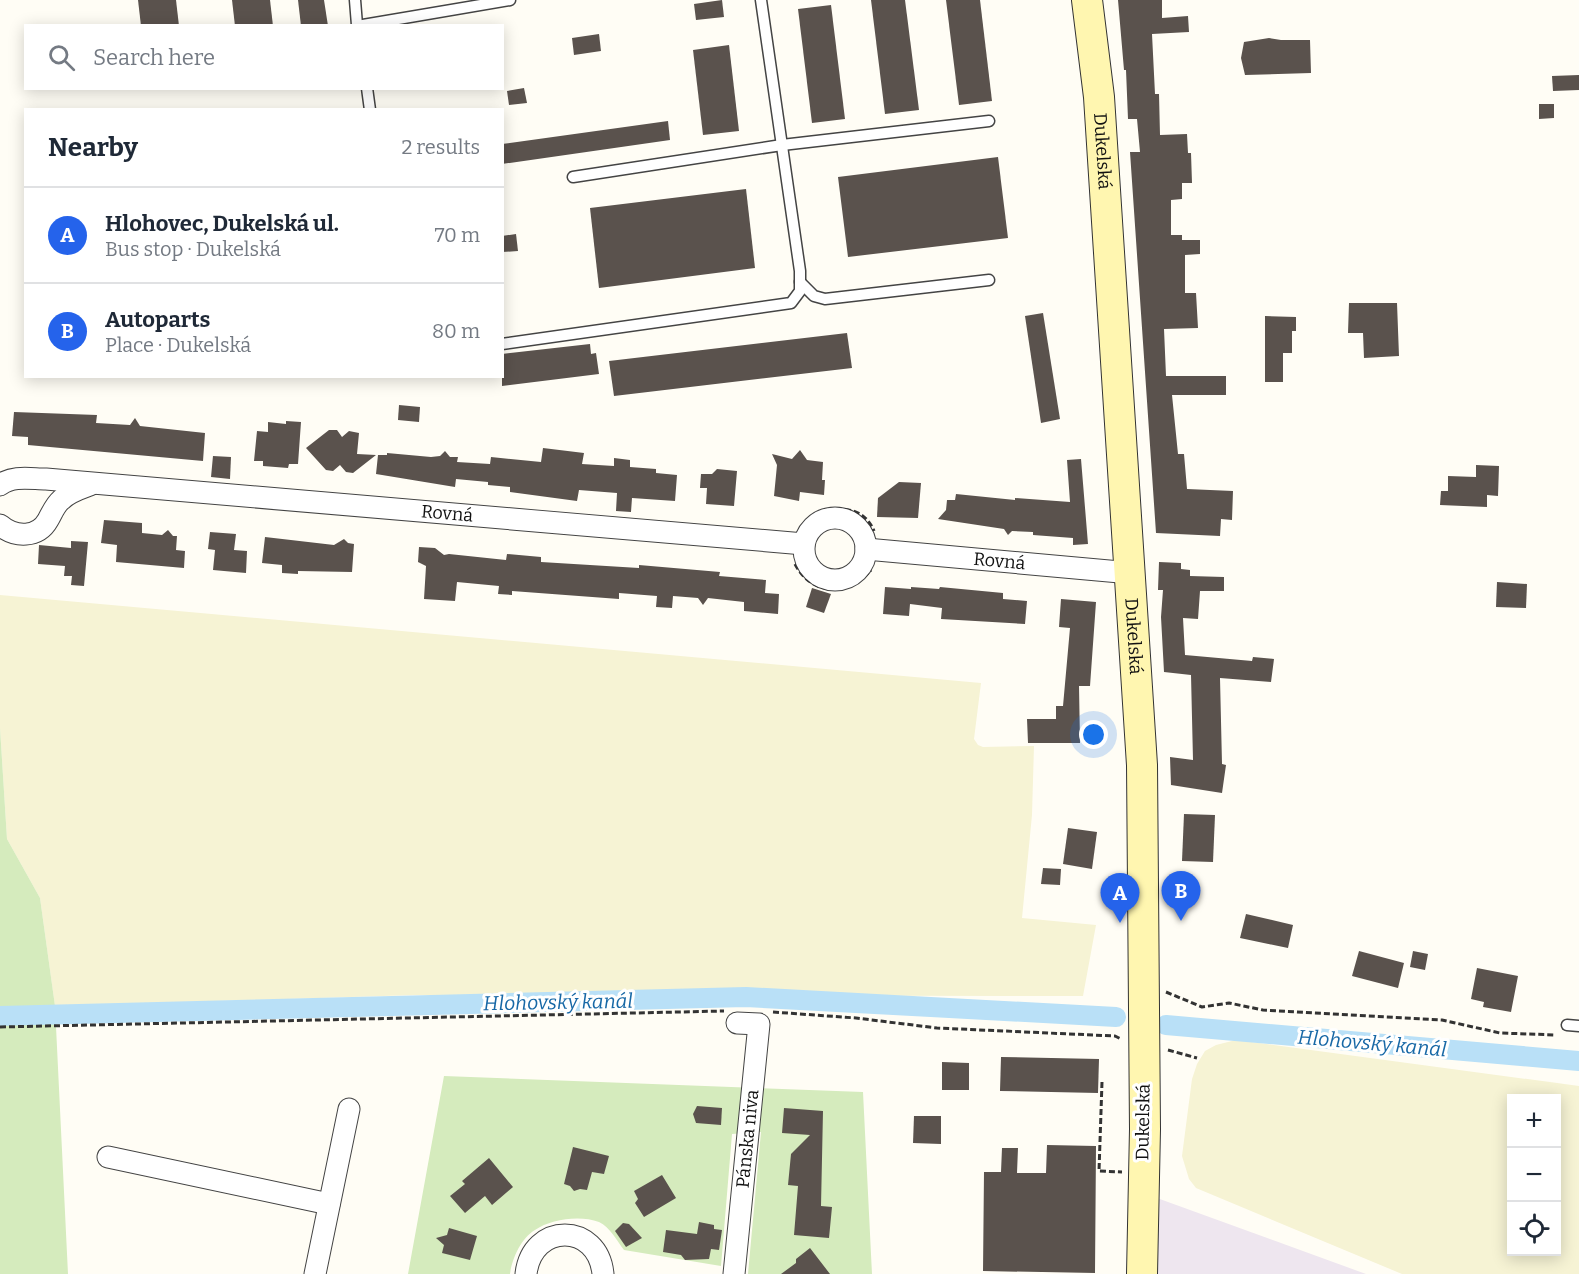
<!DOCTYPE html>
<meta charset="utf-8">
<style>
body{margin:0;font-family:Bitter,serif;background:#f2f2f3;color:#1f2937}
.controls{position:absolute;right:18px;bottom:18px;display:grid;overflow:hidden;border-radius:0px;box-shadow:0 3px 15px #0003}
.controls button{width:54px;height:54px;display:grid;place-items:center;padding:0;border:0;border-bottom:2px solid #e0e1e3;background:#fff;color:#1f2937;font:30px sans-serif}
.you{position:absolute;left:1094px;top:735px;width:21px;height:21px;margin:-15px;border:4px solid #fff;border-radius:50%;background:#1a73e8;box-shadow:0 0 0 9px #1a73e833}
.badge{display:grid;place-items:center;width:39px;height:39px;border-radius:50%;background:#2563eb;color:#fff;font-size:20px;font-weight:700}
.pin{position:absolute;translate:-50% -50px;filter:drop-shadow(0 2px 3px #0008)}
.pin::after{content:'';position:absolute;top:32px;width:21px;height:18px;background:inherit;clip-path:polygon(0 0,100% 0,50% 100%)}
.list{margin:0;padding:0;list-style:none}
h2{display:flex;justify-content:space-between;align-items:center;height:78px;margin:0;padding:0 24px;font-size:26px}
h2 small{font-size:20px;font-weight:400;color:#747a83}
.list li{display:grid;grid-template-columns:39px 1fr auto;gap:18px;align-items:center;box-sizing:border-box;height:96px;padding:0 24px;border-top:2px solid #e0e1e3}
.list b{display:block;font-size:22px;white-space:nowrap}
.list p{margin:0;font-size:20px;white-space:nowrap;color:#747a83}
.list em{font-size:20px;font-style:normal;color:#747a83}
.icon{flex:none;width:33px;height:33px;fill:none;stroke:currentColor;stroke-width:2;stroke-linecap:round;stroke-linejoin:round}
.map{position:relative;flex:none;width:1579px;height:1274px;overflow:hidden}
.search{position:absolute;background:#fff;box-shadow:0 3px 15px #0003;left:24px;top:24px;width:480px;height:66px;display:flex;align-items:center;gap:15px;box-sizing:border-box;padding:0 21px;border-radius:0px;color:#747a83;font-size:22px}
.panel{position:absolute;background:#fff;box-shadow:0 3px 15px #0003;left:24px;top:108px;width:480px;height:270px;border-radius:0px}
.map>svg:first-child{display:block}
</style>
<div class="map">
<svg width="1579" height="1274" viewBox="0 0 1579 1274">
<rect width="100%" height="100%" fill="#fffdf5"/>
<path fill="#eee6ef" d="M 1157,1198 L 1366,1274 L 1153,1274 Z"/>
<g fill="#f6f3d4" fill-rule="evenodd">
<path d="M 0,595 L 981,683 L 974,739 L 978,745 L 983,747 L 1034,746 L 1032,815 L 1022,918 L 1096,925 L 1083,996 L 415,995 L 55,1006 L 40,898 L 7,839 L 0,728 Z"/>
<path d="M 1236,1040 L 1579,1086 L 1579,1274 L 1402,1274 L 1196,1188 L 1189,1179 L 1182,1156 L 1192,1079 L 1197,1064 L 1205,1051 L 1216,1045 ZM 1512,1098 L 1556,1098 L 1556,1252 L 1512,1252 Z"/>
</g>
<g fill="#d5ebbd">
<path d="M 0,728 L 7,839 L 40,898 L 55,1006 L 68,1274 L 0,1274 Z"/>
<path d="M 444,1076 L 863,1092 L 872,1274 L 748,1274 L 761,1132 L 732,1134 L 721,1266 L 624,1250 C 617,1241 610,1227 599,1222 C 580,1215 551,1219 535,1230 C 521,1238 512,1259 510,1274 L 408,1274 Z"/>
</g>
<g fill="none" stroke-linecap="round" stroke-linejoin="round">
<g stroke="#b9e0f7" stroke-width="20">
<path d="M 0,1016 L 746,997 L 1116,1017"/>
<path d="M 1166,1025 L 1579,1061"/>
</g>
</g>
<g fill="#5a524d">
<path d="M 138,0 L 176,0 L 179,26 L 141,26 Z"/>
<path d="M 232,0 L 270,0 L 273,26 L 235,26 Z"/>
<path d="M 298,0 L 324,0 L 328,26 L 301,26 Z"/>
<path d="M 722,0 L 724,17 L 696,20 L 694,4 Z"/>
<path d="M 871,0 L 905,0 L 919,110 L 885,114 Z"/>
<path d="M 946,0 L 980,0 L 992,101 L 959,105 Z"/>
<path d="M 1118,0 L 1162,0 L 1162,18 L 1188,16 L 1189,32 L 1152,34 L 1155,94 L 1159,94 L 1160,135 L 1187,134 L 1188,153 L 1191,153 L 1192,183 L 1182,183 L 1182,199 L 1171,200 L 1171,235 L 1182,235 L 1182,240 L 1200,240 L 1200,254 L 1185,255 L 1185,293 L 1196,293 L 1198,328 L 1164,329 L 1166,376 L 1226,376 L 1226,395 L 1172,395 L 1178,454 L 1184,454 L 1187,489 L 1233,491 L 1232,520 L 1221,519 L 1220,536 L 1156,533 L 1130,152 L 1140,152 L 1137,119 L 1128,119 L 1126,70 L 1124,70 Z"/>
<path d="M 831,5 L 845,119 L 812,123 L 798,9 Z"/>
<path d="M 599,34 L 601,51 L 574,55 L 572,38 Z"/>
<path d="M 1269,38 L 1281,40 L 1310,40 L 1311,73 L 1245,75 L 1241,58 L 1244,42 Z"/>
<path d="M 729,45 L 739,131 L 703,135 L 693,50 Z"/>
<path d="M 1579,75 L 1579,90 L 1553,91 L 1552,76 Z"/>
<path d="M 524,88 L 527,103 L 509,105 L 507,91 Z"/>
<path d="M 1539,104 L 1554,104 L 1554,118 L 1539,119 Z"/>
<path d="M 668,121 L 670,140 L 502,164 L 502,144 Z"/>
<path d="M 998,157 L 1008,238 L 848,257 L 838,177 Z"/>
<path d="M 746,189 L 755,268 L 599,288 L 590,208 Z"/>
<path d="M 516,234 L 518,251 L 502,252 L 502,236 Z"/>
<path d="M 1349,303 L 1397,303 L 1399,356 L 1364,358 L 1363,333 L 1348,333 Z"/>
<path d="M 1043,313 L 1060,419 L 1041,423 L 1025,316 Z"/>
<path d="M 1265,316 L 1296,317 L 1296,331 L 1292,331 L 1292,353 L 1283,353 L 1283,382 L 1265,382 Z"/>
<path d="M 847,333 L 852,368 L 614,396 L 609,361 Z"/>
<path d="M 590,344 L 591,354 L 596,353 L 599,374 L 502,386 L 502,354 Z"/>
<path d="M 399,405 L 420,407 L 419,422 L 398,420 Z"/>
<path d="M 14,412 L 97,415 L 96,423 L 130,425 L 135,418 L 140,426 L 205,433 L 203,461 L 28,445 L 28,437 L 12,436 Z"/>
<path d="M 286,421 L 301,422 L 298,464 L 289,464 L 288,468 L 263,466 L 263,461 L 254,461 L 257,431 L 268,432 L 268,422 L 286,424 Z"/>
<path d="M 329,430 L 337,430 L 342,437 L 349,431 L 359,433 L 357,454 L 376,455 L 353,473 L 346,472 L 340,465 L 333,471 L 326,470 L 306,448 Z"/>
<path d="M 543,448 L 584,453 L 582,464 L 614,466 L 614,458 L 630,460 L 630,467 L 656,469 L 656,473 L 677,475 L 675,501 L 632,498 L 631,512 L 616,511 L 617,493 L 579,490 L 577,501 L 510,492 L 510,487 L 488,485 L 488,482 L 456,479 L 455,487 L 376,474 L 378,455 L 387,455 L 387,453 L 431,457 L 440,456 L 445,451 L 450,457 L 458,457 L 457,462 L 490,464 L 491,457 L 541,462 Z"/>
<path d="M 800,450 L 807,460 L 823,462 L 822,480 L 825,480 L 824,495 L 800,492 L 799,501 L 774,496 L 777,465 L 772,454 L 792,459 Z"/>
<path d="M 213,456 L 231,457 L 230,479 L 211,477 Z"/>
<path d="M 1081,459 L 1088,544 L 1073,545 L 1073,538 L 1033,535 L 1033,532 L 1012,531 L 1008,535 L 1004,529 L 938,519 L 946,510 L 947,500 L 955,500 L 956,494 L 1015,500 L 1015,498 L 1070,502 L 1067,460 Z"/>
<path d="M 1476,465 L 1499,466 L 1498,496 L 1487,495 L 1487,507 L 1440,505 L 1441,491 L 1448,491 L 1448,476 L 1476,477 Z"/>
<path d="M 717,469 L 737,471 L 734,506 L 706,504 L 707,488 L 700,488 L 701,474 L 712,474 Z"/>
<path d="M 899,482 L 921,483 L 918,518 L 877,517 L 878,498 Z"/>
<path d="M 104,520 L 142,523 L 142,533 L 162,535 L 168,530 L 173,536 L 177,536 L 176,550 L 185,551 L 184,568 L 116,562 L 117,545 L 101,543 Z"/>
<path d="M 210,532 L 236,534 L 234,550 L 247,551 L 246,573 L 213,570 L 215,550 L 208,549 Z"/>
<path d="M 265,537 L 334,545 L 344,539 L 348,543 L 354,544 L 352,572 L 298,571 L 298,574 L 282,573 L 282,565 L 262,563 Z"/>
<path d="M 71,541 L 88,542 L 84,586 L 71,585 L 72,576 L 64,576 L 65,566 L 38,564 L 39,545 L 71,548 Z"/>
<path d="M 419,547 L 435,548 L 444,555 L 449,554 L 506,560 L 507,554 L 541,557 L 541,562 L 639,568 L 639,565 L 720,572 L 719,576 L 766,580 L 765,593 L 779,594 L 778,614 L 744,611 L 744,602 L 708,598 L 703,605 L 698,598 L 673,596 L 672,608 L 656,607 L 657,596 L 619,593 L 619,599 L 512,591 L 512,595 L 498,594 L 499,586 L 457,582 L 455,601 L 424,599 L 426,566 L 418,562 Z"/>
<path d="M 1159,562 L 1181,563 L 1181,569 L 1190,570 L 1190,576 L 1224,577 L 1224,591 L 1200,591 L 1198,619 L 1183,618 L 1185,655 L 1252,661 L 1253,657 L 1274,659 L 1271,682 L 1220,678 L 1222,764 L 1226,765 L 1222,793 L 1171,785 L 1170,757 L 1193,760 L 1191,675 L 1164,672 L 1161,617 L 1163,590 L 1158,590 Z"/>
<path d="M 1497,582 L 1527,584 L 1526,608 L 1496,607 Z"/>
<path d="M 885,587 L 911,589 L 911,587 L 939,589 L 940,587 L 1003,593 L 1003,599 L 1027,601 L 1025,624 L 941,619 L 942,608 L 910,604 L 909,616 L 883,614 Z"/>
<path d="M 812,588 L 831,594 L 824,613 L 806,607 Z"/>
<path d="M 1061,599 L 1096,602 L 1090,686 L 1079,686 L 1080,743 L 1028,743 L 1027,719 L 1056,719 L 1056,706 L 1063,706 L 1070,628 L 1059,627 Z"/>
<path d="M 1184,814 L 1215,815 L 1213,862 L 1182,861 Z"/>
<path d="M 1068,828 L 1097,832 L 1092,869 L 1063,864 Z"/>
<path d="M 1043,868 L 1061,869 L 1060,885 L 1041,884 Z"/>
<path d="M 1246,914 L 1293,925 L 1288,948 L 1240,938 Z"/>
<path d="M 1359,951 L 1404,963 L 1398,988 L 1352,976 Z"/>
<path d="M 1413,951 L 1428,954 L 1425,970 L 1410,967 Z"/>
<path d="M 1477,968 L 1518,976 L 1511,1012 L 1483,1007 L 1484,1002 L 1471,999 Z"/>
<path d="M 1001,1057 L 1099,1059 L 1098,1093 L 1000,1091 Z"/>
<path d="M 942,1062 L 969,1063 L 969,1090 L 942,1090 Z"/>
<path d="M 697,1106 L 722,1108 L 721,1125 L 696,1123 L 693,1114 Z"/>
<path d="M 784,1108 L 823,1111 L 821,1206 L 832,1207 L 829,1238 L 794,1235 L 798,1186 L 788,1185 L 791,1154 L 810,1135 L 782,1133 Z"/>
<path d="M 914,1116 L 941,1116 L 941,1144 L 913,1143 Z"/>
<path d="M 1047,1145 L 1096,1146 L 1095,1273 L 983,1271 L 984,1172 L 1001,1172 L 1002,1148 L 1018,1148 L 1017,1173 L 1046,1173 Z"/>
<path d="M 573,1147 L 609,1156 L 604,1174 L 592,1172 L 587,1190 L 580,1189 L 574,1191 L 570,1186 L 564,1184 Z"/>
<path d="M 489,1158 L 513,1187 L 492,1205 L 485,1196 L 465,1213 L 450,1196 L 465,1184 L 462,1181 Z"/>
<path d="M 662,1175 L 676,1198 L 644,1217 L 635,1203 L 638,1199 L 634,1191 Z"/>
<path d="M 699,1222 L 714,1225 L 714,1229 L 722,1230 L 719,1250 L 711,1249 L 709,1259 L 685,1260 L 681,1255 L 663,1252 L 666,1230 L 697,1234 Z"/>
<path d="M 623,1223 L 629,1224 L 642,1238 L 626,1247 L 615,1231 Z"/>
<path d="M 449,1228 L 477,1236 L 470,1260 L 442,1253 L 444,1245 L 436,1238 L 447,1235 Z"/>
<path d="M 810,1248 L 830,1274 L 781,1274 L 796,1263 L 796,1259 Z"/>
</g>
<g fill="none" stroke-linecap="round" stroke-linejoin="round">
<g stroke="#444" stroke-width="13">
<g id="service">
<path d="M 355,0 L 357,25"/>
<path d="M 357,26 L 510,0"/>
<path d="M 367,88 L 370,110"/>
<path d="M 573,177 L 782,145 L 989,121"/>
<path d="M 800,282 L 814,296 L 825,299 L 989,280"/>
<path d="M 502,344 L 791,303 L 800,291 L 800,271 L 761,0"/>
<path d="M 1567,1025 L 1579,1026"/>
</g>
</g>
<g stroke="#444" stroke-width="23">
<g id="minor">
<path id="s1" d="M 0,485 C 13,475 31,479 46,479 L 804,544"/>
<circle cx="835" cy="549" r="31"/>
<path d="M 0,525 C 15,538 38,538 48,520 C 52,513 55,505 61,500 C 69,492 79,489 90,485"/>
<path id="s2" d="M 866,549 L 1131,573"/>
<path d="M 108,1157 L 329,1204"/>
<path d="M 315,1274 L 349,1109"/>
<path d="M 526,1274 C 532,1222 598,1222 603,1274"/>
<path id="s3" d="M 734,1274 L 759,1024 L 737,1023"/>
</g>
</g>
<g stroke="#333" stroke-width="32">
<g id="secondary">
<path id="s4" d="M 1087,0 L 1099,97 L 1142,765 L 1145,1129 L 1142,1274"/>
</g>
</g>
<g stroke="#333" stroke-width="3" stroke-dasharray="6 3" stroke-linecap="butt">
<path d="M 804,525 C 824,506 861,500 874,531"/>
<path d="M 795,564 C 812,597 848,595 871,570"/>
<path d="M 1166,992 L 1202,1007 L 1229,1003 L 1263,1010 L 1442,1020 L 1500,1033 L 1556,1035"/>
<path d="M 773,1012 L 856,1018 L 937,1028 L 1115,1036 L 1121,1039"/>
<path d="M 0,1027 L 724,1011"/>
<path d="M 1168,1050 L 1197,1058"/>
<path d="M 1102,1082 L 1099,1171 L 1122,1172"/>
</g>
<use href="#service" stroke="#fff" stroke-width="10"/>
<use href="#minor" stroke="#fff" stroke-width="21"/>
<use href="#secondary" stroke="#fff6b0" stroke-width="30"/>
</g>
<g text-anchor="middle" stroke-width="6" stroke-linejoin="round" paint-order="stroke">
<g font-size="18" fill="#111" stroke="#fff">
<text dy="6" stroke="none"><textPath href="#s4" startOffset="152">Dukelská</textPath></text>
<text dy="6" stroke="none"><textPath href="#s1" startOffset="450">Rovná</textPath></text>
<text dy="6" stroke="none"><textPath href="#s2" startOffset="134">Rovná</textPath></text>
<text dy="6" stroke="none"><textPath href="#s4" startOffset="638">Dukelská</textPath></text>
<text transform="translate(1143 1122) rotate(-89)" y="6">Dukelská</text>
<text dy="6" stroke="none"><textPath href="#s3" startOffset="136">Pánska niva</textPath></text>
</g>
<g font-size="20" font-style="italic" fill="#1768a6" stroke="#fff">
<text transform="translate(558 1002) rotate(-1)" y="7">Hlohovský kanál</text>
<text transform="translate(1372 1043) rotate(5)" y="7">Hlohovský kanál</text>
</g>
</g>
</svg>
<div class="controls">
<button>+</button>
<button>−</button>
<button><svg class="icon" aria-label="locate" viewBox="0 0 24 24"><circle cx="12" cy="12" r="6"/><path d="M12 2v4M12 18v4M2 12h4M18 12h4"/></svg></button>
</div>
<div class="you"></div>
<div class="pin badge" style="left:1120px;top:923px">A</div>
<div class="pin badge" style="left:1181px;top:921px">B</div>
<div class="search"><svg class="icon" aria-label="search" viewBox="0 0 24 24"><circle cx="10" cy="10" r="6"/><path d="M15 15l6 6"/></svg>Search here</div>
<section class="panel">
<h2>Nearby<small>2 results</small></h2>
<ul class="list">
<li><span class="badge">A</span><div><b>Hlohovec, Dukelská ul.</b><p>Bus stop · Dukelská</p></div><em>70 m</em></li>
<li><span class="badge">B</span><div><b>Autoparts</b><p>Place · Dukelská</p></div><em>80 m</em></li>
</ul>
</section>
</div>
